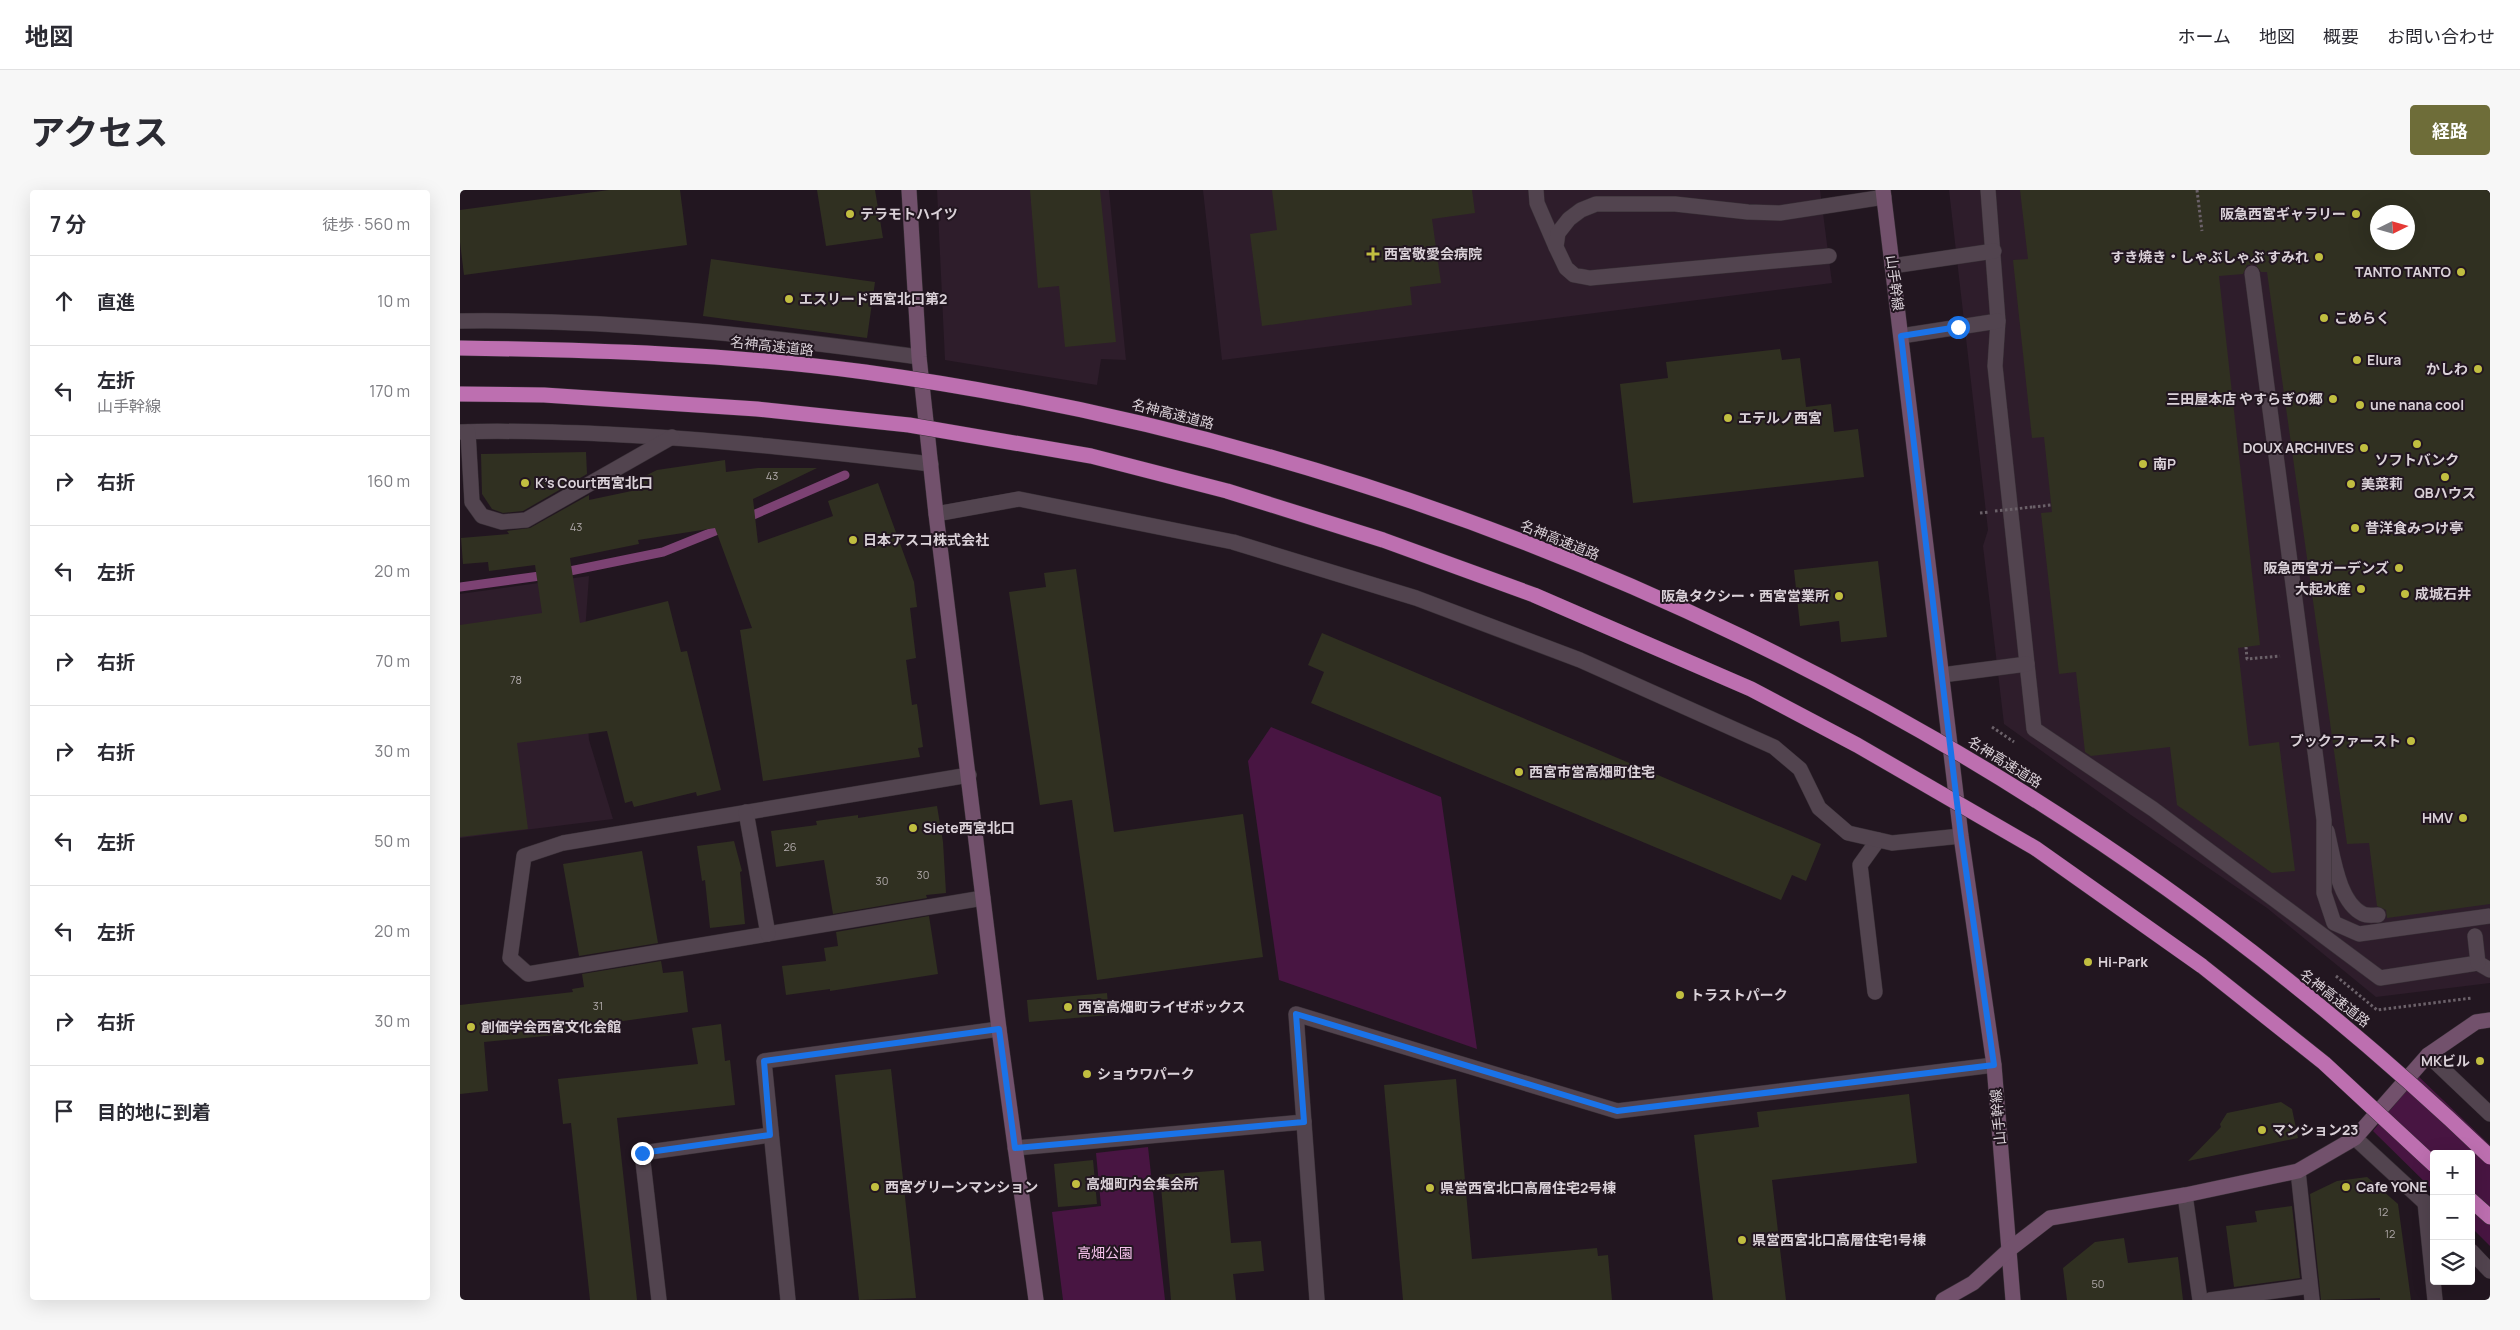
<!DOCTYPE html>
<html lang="ja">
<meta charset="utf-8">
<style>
body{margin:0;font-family:Manrope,"Noto Sans JP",sans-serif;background:#f7f7f7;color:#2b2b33}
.controls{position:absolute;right:15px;bottom:15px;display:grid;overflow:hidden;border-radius:5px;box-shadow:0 5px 20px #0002}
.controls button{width:45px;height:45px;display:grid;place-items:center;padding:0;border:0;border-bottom:1px solid #e1e1e2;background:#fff;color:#2b2b33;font:25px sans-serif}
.compass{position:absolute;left:1910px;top:15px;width:45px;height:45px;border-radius:50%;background:#fff;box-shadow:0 5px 20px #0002;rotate:85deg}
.stop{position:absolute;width:15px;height:15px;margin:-11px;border:4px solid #1a73e8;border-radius:50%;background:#fff}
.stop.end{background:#1a73e8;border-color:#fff;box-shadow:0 1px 5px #0008}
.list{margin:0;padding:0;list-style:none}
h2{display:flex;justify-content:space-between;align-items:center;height:65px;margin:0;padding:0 20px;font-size:21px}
h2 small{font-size:16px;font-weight:400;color:#7c7c81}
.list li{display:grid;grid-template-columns:32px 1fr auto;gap:15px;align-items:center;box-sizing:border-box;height:90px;padding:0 20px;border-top:1px solid #e1e1e2}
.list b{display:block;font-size:19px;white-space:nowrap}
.list p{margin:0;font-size:16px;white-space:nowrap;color:#7c7c81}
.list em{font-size:16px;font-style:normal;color:#7c7c81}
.icon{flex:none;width:28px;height:28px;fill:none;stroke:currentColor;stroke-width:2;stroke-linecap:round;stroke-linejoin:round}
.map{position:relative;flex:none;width:2030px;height:1110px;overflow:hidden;border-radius:5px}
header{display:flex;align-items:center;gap:30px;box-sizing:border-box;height:70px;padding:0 25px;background:#fff;border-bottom:1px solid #e1e1e2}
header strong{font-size:24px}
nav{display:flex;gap:28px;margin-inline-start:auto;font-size:18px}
.intro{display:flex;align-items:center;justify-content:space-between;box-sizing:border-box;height:120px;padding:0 30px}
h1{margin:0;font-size:35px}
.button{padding:12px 22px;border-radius:5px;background:#6e6d39;color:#fff;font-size:18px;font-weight:700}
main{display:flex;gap:30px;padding:0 30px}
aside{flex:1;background:#fff;border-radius:5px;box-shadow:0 5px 20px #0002}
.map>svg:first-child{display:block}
</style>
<header>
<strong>地図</strong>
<nav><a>ホーム</a><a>地図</a><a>概要</a><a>お問い合わせ</a></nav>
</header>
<div class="intro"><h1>アクセス</h1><a class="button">経路</a></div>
<main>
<aside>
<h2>7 分<small>徒歩 · 560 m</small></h2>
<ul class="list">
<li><svg class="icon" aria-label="ahead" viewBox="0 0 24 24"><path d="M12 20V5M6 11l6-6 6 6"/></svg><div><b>直進</b></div><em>10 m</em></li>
<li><svg class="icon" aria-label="left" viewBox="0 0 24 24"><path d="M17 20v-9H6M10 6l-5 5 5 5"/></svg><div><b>左折</b><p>山手幹線</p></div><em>170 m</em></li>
<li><svg class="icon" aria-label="right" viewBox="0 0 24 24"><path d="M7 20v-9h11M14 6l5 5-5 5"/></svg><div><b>右折</b></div><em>160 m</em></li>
<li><svg class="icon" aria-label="left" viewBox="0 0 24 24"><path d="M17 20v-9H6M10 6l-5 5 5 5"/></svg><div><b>左折</b></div><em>20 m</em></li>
<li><svg class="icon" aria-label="right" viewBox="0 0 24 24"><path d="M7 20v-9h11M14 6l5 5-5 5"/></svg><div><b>右折</b></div><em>70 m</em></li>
<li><svg class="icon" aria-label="right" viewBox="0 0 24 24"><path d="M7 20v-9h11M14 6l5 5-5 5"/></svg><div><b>右折</b></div><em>30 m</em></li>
<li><svg class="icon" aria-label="left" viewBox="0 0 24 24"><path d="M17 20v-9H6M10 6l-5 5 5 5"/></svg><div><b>左折</b></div><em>50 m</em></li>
<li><svg class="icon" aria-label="left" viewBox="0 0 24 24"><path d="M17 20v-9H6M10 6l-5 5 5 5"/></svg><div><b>左折</b></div><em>20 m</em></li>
<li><svg class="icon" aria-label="right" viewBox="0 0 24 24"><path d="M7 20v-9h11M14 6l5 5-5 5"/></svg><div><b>右折</b></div><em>30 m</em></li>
<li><svg class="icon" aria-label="arrive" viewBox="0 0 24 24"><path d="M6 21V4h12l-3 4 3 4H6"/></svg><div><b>目的地に到着</b></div></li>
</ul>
</aside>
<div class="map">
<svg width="2030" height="1110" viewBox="0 0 2030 1110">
<rect width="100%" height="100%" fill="#221620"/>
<g fill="#2e1d2b" fill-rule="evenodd">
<path d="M 477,0 L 649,0 L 666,170 L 641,169 L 637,195 L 485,170 Z"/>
<path d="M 743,0 L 1360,0 L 1372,93 L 762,170 Z"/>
<path d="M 1489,0 L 2030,0 L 2030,793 L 1916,807 L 1807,718 L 1671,625 L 1544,534 L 1523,356 L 1528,340 ZM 1918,22 L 1948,22 L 1948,52 L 1918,52 Z"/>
<path d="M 129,386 L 123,470 L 129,550 L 153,629 L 0,648 L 0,404 Z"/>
</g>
<g fill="#481542">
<path d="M 811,537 L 981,607 L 1017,859 L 819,790 L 788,571 Z"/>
<path d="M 1958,886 L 2030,955 L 2030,1056 L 2011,1037 L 2011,964 L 1974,964 L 1974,1001 L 1913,941 Z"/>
<path d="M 688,957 L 705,1110 L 603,1110 L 592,1022 L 641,1016 L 636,963 Z"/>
</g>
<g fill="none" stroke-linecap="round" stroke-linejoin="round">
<g stroke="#7c4273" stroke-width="9">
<path d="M 284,329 L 385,285"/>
<path d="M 100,383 L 203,362 L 265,337"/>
<path d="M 0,397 L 87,385"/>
</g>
</g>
<g fill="#303021" fill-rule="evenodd">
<path d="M 149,0 L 220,0 L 227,55 L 4,85 L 0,52 L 0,20 Z"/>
<path d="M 357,0 L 415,0 L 423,48 L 366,56 Z"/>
<path d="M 570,0 L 640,0 L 656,152 L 605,157 L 599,96 L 578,98 Z"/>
<path d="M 812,0 L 1012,0 L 1015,23 L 972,29 L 981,93 L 950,97 L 952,115 L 802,136 L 790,44 L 817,40 Z"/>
<path d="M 1560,0 L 2030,0 L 2030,714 L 1927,728 L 1926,720 L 1917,716 L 1909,653 L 1887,654 L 1807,82 L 1801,82 L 1795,74 L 1787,75 L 1783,84 L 1759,86 L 1800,455 L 1778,458 L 1789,556 L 1819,552 L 1835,681 L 1812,683 L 1717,615 L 1710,557 L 1631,566 L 1625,562 L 1616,482 L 1599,484 L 1581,323 L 1592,322 L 1584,247 L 1572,248 L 1553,70 L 1568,69 ZM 1918,22 L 1948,22 L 1948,52 L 1918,52 Z"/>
<path d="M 251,69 L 415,92 L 407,148 L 243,126 Z"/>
<path d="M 1320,159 L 1322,170 L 1340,168 L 1346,217 L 1371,214 L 1374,242 L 1398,239 L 1404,287 L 1173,313 L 1160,194 L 1208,188 L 1206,172 Z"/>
<path d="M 126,262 L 127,284 L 63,321 L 43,323 L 32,319 L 22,304 L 21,264 Z"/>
<path d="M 265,270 L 266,282 L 298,278 L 357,278 L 293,309 L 298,353 L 373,326 L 368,311 L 418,293 L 454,392 L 457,417 L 450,418 L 456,468 L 446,470 L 452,515 L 457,514 L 463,557 L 458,558 L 460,567 L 303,591 L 280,440 L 292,438 L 255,338 L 178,350 L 179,354 L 110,368 L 120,433 L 208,411 L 221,462 L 227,461 L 261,600 L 237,606 L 236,602 L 174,617 L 172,611 L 165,613 L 147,541 L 57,553 L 68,639 L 0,647 L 0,435 L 82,423 L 75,375 L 29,381 L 28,372 L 3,374 L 1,348 L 49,344 L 47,341 L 70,338 L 129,305 L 129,310 L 181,299 L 179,289 L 197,280 Z"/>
<path d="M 1418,371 L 1427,447 L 1381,452 L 1379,431 L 1340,436 L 1334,380 Z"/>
<path d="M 616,379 L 654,642 L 783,624 L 803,767 L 637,790 L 612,610 L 580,615 L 549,402 L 586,397 L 584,383 Z"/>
<path d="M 862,443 L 1361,654 L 1346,691 L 1332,685 L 1321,710 L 851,513 L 864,482 L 848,475 Z"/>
<path d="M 477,616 L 483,652 L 486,703 L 466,705 L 467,708 L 373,724 L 364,670 L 316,677 L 311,641 L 357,635 L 356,631 L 398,625 L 398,628 Z"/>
<path d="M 274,651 L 282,681 L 280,682 L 285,734 L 250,738 L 245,690 L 242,691 L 237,656 Z"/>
<path d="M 182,661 L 198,753 L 119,766 L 103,674 Z"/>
<path d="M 469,726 L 478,784 L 370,801 L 370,799 L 326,805 L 322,776 L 366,771 L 364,758 L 378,756 L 376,742 Z"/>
<path d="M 201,771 L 203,783 L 223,781 L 228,822 L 105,839 L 105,844 L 24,852 L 28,901 L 0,904 L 0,815 L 113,802 L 112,799 L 124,797 L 122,784 Z"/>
<path d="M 647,803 L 649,825 L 569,832 L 567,810 Z"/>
<path d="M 261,834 L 265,871 L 270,870 L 275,915 L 157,928 L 177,1110 L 130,1110 L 111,933 L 103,934 L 98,889 L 238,874 L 232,838 Z"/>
<path d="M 431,879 L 456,1108 L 399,1110 L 375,885 Z"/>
<path d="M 996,889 L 1012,1069 L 1137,1058 L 1138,1066 L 1148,1065 L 1152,1110 L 943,1110 L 924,895 Z"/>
<path d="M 1449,904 L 1457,973 L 1312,990 L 1326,1110 L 1253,1110 L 1234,945 L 1299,937 L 1297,922 Z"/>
<path d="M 1821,912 L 1832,919 L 1838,948 L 1728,971 L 1761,937 L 1760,934 L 1767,923 Z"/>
<path d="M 633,970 L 637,1014 L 598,1017 L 594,974 Z"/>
<path d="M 764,980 L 771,1053 L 801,1051 L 804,1081 L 773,1084 L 776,1110 L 711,1110 L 700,985 Z"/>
<path d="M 1907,987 L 1938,1014 L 1951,1110 L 1920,1110 L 1920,1108 L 1861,1110 L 1850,1004 L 1877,991 Z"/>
<path d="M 1832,1016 L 1840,1088 L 1774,1097 L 1766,1036 L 1797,1032 L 1795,1021 Z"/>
<path d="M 1664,1048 L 1668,1073 L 1718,1067 L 1723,1110 L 1607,1110 L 1603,1078 L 1635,1052 Z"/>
</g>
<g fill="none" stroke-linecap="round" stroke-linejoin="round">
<g stroke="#393037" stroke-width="16">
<g id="lane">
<path d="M 1076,0 L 1077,13 L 1096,57"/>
<path d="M 1528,0 L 1538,131 L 1535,176 L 1574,539 L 1693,619 L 1920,788 L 2018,773 L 2030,780"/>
<path d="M 1369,66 L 1130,88 L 1114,85 L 1106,78 L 1096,57 L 1098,43 L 1109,29 L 1121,20 L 1136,14 L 1215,14 L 1288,22 L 1320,23 L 1424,7"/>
<path d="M 1432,76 L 1534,61"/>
<path d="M 1441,146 L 1538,131"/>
<path d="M 1482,485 L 1567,474"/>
<path d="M 1867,641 C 1873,665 1878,712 1903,724 C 1907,726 1913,725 1918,725"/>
<path d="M 2015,746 L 2018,773"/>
<path d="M 1415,802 L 1400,675 L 1418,650"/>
<path d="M 1838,981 L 1852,1110"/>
<path d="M 1725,1005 L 1740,1110"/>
<path d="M 199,1110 L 182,963 L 310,945"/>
<path d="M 1750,1110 L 1850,1096"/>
</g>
</g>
<g stroke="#393037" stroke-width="16">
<g id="street">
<path d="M 0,131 C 154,129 307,146 459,167"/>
<path d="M 0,242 C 48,240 96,242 145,244 C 254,249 362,261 471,274"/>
<path d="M 8,242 L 12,312 L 22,326 L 42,332 L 66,330 L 212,247"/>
<path d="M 476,324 L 559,309 L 773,352 L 956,408 L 1120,470 L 1314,557 L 1340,579 L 1359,618 L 1388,643 L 1432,653 L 1501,646"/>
<path d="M 509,585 L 103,653 L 64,666 L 50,768 L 68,784 L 523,708"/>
<path d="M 286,622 L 308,744"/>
<path d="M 1968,865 L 2030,924"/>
<path d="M 1895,948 L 1974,1021"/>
<path d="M 555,958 L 844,932"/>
<path d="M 1965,1012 L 1975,1110"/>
<path d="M 2011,1061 L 2030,1081"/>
<path d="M 328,1110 L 304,871 L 539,839"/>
<path d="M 857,1110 L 836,824 L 1157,921 L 1534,875"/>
</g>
</g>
<g stroke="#393037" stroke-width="16">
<g id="secondary">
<path d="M 449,0 L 459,167 L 476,324 L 539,839 L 576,1110"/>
<path d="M 1423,0 L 1501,646 L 1534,875 L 1553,1110"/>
<path d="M 1483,1110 L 1513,1093 L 1550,1059 L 1590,1028 L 1725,1005 L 1838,981 L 1895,948 L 1968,865 L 2016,832 L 2030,830"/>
</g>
</g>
<g stroke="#393037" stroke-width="16">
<path id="highway" d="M 2011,1010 L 2030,1027"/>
</g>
<g stroke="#6b6169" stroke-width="3" stroke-dasharray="2.5 2.5" stroke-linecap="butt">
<path d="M 1737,0 L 1742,41"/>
<path d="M 1573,317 L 1591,315"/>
<path d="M 1520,323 L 1529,322"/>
<path d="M 1786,457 L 1787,469 L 1820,466"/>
<path d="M 1532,537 L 1554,552"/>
<path d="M 1876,786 L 1917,820 L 2012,808"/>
</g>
<use href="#lane" stroke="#52444f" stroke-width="15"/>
<use href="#street" stroke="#52444f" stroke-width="15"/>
<use href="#secondary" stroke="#72516c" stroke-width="15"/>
<use href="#highway" stroke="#bd6fb0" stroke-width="15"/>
<g stroke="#393037" stroke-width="16" stroke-linecap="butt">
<path id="lane-bridge" d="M 1792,83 L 1864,630 L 1864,703 L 1874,733 L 1899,744 L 2030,726"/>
</g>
<g stroke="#393037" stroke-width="16" stroke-linecap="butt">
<g id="highway-bridge">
<path d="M 0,158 C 135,160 271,164 405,182 C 1016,266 1585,540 2030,967"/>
<path d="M 0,204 L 84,205 L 297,219 L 449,235 L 631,266 L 767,301 L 923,350 L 1074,405 L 1291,499 L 1397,555 L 1575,658 L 1742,776 L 1864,873 L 1974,975"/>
</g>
</g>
<path stroke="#6b6169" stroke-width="3" stroke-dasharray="2.5 2.5" stroke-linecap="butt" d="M 1535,321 L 1573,317"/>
<use href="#lane-bridge" stroke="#52444f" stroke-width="15"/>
<use href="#highway-bridge" stroke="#bd6fb0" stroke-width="15"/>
</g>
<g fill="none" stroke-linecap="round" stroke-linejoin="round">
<path stroke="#1a73e8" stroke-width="6" d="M 182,963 L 310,945 L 304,871 L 539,839 L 555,958 L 844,932 L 836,824 L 1157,921 L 1534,875 L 1501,646 L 1441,146 L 1498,137"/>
</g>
<g fill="#c1be40" stroke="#221620" stroke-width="2">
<circle cx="390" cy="24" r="5"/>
<circle cx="1896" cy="24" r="5"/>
<path d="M910.5 56.5h5v5h5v5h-5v5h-5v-5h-5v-5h5z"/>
<circle cx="1859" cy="67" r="5"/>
<circle cx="2001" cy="82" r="5"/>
<circle cx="329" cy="109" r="5"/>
<circle cx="1864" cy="128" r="5"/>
<circle cx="1897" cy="170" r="5"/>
<circle cx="2018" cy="179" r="5"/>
<circle cx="1873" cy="209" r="5"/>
<circle cx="1900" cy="215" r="5"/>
<circle cx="1268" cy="228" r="5"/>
<circle cx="1957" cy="254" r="5"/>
<circle cx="1904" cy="258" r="5"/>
<circle cx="1683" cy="274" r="5"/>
<circle cx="1985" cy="287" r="5"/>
<circle cx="65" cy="293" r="5"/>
<circle cx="1891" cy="294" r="5"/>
<circle cx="1895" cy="338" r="5"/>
<circle cx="393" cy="350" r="5"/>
<circle cx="1939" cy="378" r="5"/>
<circle cx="1901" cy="399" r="5"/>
<circle cx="1945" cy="404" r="5"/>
<circle cx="1379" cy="406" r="5"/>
<circle cx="1951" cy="551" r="5"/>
<circle cx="1059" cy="582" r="5"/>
<circle cx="2003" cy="628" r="5"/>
<circle cx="453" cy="638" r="5"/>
<circle cx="1628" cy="772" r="5"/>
<circle cx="1220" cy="805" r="5"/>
<circle cx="608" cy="817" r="5"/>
<circle cx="11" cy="837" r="5"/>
<circle cx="2020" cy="871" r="5"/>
<circle cx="627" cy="884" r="5"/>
<circle cx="1802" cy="940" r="5"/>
<circle cx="616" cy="994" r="5"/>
<circle cx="415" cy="997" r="5"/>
<circle cx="1886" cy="997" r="5"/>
<circle cx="970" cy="998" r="5"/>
<circle cx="1282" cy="1050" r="5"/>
</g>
<g text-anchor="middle" stroke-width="4" stroke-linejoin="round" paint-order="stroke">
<g font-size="11" fill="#b0a9aa">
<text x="312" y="290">43</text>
<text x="116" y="341">43</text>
<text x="56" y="494">78</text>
<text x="330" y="661">26</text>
<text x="463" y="689">30</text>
<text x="422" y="695">30</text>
<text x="138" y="820">31</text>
<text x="1923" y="1026">12</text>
<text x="1930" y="1048">12</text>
<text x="1638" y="1098">50</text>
</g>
<g font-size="14" font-weight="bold" fill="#dad1d8" stroke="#221620" text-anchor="start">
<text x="400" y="29">テラモトハイツ</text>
<text x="1886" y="29" text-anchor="end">阪急西宮ギャラリー</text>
<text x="924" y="69">西宮敬愛会病院</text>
<text x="1849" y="72" text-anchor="end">すき焼き・しゃぶしゃぶ すみれ</text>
<text x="1991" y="87" text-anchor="end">TANTO TANTO</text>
<text x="339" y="114">エスリード西宮北口第2</text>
<text x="1874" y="133">こめらく</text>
<text x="1907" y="175">Elura</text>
<text x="2008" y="184" text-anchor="end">かしわ</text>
<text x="1863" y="214" text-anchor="end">三田屋本店 やすらぎの郷</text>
<text x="1910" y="220">une nana cool</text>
<text x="1278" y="233">エテルノ西宮</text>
<text x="1894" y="263" text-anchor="end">DOUX ARCHIVES</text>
<text x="1957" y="275" text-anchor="middle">ソフトバンク</text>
<text x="1693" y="279">南P</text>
<text x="75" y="298">K's Court西宮北口</text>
<text x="1901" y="299">美菜莉</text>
<text x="1985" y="308" text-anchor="middle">QBハウス</text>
<text x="1905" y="343">昔洋食みつけ亭</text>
<text x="403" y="355">日本アスコ株式会社</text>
<text x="1929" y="383" text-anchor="end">阪急西宮ガーデンズ</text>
<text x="1891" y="404" text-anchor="end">大起水産</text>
<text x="1955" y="409">成城石井</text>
<text x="1369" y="411" text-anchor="end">阪急タクシー・西宮営業所</text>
<text x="1941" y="556" text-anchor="end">ブックファースト</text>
<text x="1069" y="587">西宮市営高畑町住宅</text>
<text x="1993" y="633" text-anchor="end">HMV</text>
<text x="463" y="643">Siete西宮北口</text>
<text x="1638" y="777">Hi-Park</text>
<text x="1230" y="810">トラストパーク</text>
<text x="618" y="822">西宮高畑町ライぜボックス</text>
<text x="21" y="842">創価学会西宮文化会館</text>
<text x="2010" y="876" text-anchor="end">MKビル</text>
<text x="637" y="889">ショウワパーク</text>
<text x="1812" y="945">マンション23</text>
<text x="626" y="999">高畑町内会集会所</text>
<text x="425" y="1002">西宮グリーンマンション</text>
<text x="1896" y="1002">Cafe YONE</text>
<text x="980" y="1003">県営西宮北口高層住宅2号棟</text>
<text x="1292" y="1055">県営西宮北口高層住宅1号棟</text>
</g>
<g font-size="14" fill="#dad1d8" stroke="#221620">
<text transform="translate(1435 93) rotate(83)" y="5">山手幹線</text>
<text transform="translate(312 156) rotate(6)" y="5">名神高速道路</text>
<text transform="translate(713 224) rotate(14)" y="5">名神高速道路</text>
<text transform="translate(1100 350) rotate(22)" y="5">名神高速道路</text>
<text transform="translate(1545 572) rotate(32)" y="5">名神高速道路</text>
<text transform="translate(1875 808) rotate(38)" y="5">名神高速道路</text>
<text transform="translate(1538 927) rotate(-95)" y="5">山手幹線</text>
</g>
<g font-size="14" fill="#f5c1eb" stroke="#221620">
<text x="645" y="1068">高畑公園</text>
</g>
</g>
</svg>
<div class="controls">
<button>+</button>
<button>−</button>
<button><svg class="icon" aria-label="layers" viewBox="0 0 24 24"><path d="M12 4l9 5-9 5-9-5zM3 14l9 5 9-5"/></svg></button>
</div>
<svg class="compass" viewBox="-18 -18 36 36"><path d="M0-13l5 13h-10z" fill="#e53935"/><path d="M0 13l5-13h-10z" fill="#7c7c81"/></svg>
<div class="stop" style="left:1498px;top:137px"></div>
<div class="stop end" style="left:182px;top:963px"></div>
</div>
</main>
